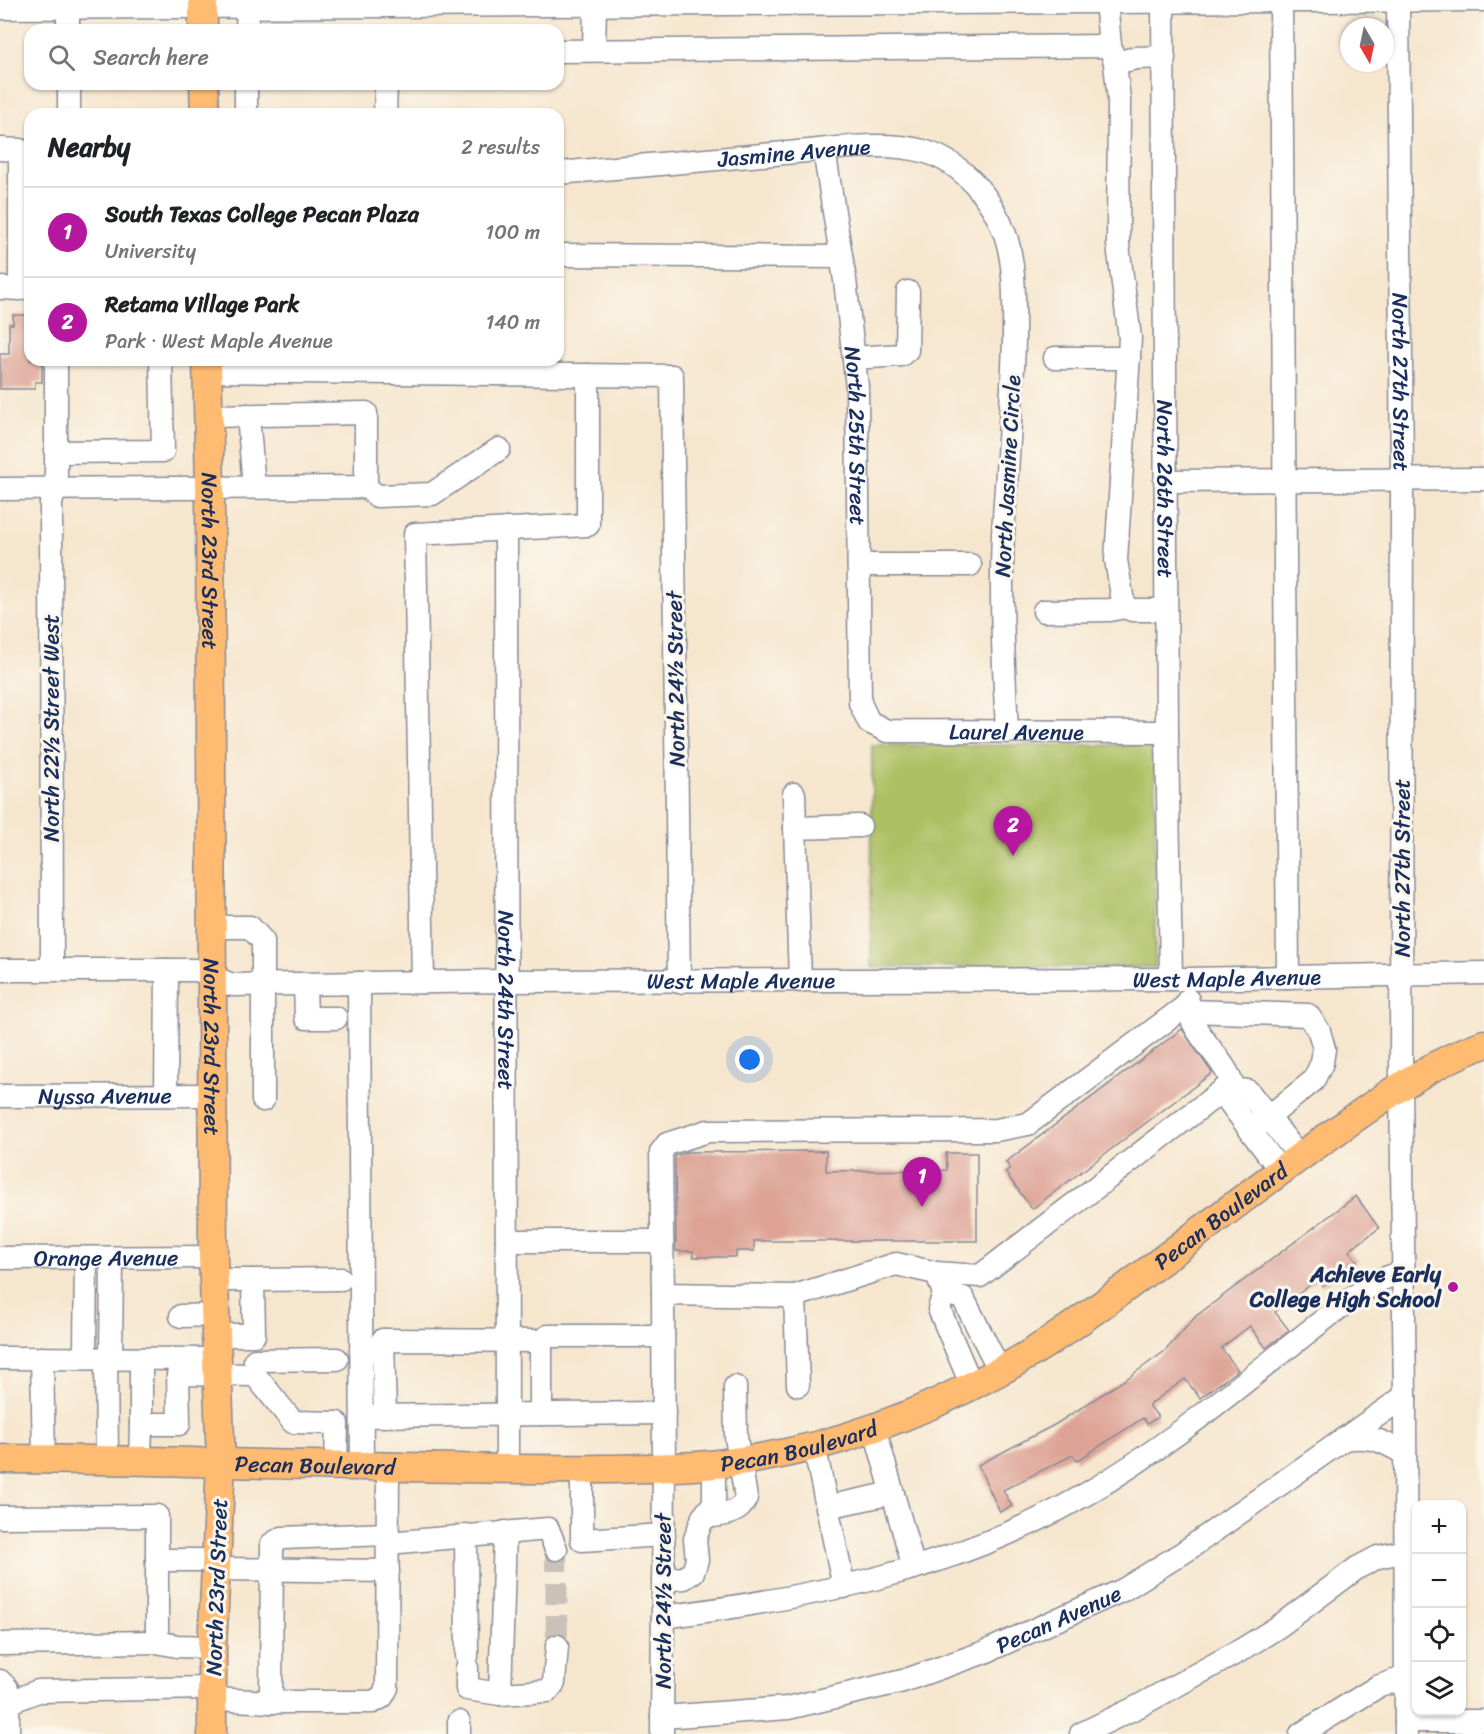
<!DOCTYPE html>
<meta charset="utf-8">
<style>
body{margin:0;font-family:Sriracha,sans-serif;background:#f6f6f6;color:#202124}
.controls{position:absolute;right:18px;bottom:18px;display:grid;overflow:hidden;border-radius:12px;box-shadow:0 2px 4px #0004}
.controls button{width:54px;height:54px;display:grid;place-items:center;padding:0;border:0;border-bottom:2px solid #e0e0e0;background:#fff;color:#202124;font:30px sans-serif}
.compass{position:absolute;left:1340px;top:18px;width:54px;height:54px;border-radius:50%;background:#fff;box-shadow:0 2px 4px #0004;rotate:171deg}
.you{position:absolute;left:750px;top:1060px;width:21px;height:21px;margin:-15px;border:4px solid #fff;border-radius:50%;background:#1a73e8;box-shadow:0 0 0 9px #1a73e833}
.badge{display:grid;place-items:center;width:39px;height:39px;border-radius:50%;background:#b5179e;color:#fff;font-size:20px;font-weight:700}
.pin{position:absolute;translate:-50% -50px;filter:drop-shadow(0 2px 3px #0008)}
.pin::after{content:'';position:absolute;top:32px;width:21px;height:18px;background:inherit;clip-path:polygon(0 0,100% 0,50% 100%)}
.list{margin:0;padding:0;list-style:none}
h2{display:flex;justify-content:space-between;align-items:center;height:78px;margin:0;padding:0 24px;font-size:26px}
h2 small{font-size:20px;font-weight:400;color:#757577}
.list li{display:grid;grid-template-columns:39px 1fr auto;gap:18px;align-items:center;box-sizing:border-box;height:90px;padding:0 24px;border-top:2px solid #e0e0e0}
.list b{display:block;font-size:22px;white-space:nowrap}
.list p{margin:0;font-size:20px;white-space:nowrap;color:#757577}
.list em{font-size:20px;font-style:normal;color:#757577}
.icon{flex:none;width:33px;height:33px;fill:none;stroke:currentColor;stroke-width:2;stroke-linecap:round;stroke-linejoin:round}
.map{position:relative;flex:none;width:1484px;height:1734px;overflow:hidden}
.search{position:absolute;background:#fff;box-shadow:0 2px 4px #0004;left:24px;top:24px;width:540px;height:66px;display:flex;align-items:center;gap:15px;box-sizing:border-box;padding:0 21px;border-radius:18px;color:#757577;font-size:22px}
.panel{position:absolute;background:#fff;box-shadow:0 2px 4px #0004;left:24px;top:108px;width:540px;height:258px;border-radius:18px}
.map>svg:first-child{display:block}
</style>
<div class="map">
<svg width="1484" height="1734" viewBox="0 0 1484 1734">
<rect width="100%" height="100%" fill="#fbf7ec"/>
<filter id="ink" filterUnits="userSpaceOnUse"><feTurbulence type="fractalNoise" baseFrequency=".0167" numOctaves="2"/><feDisplacementMap in="SourceGraphic" scale="12" xChannelSelector="R" yChannelSelector="G"/><feConvolveMatrix kernelMatrix="1 2 1 2 8 2 1 2 1" color-interpolation-filters="sRGB"/></filter>
<filter id="wash" filterUnits="userSpaceOnUse"><feTurbulence type="fractalNoise" baseFrequency=".008" numOctaves="4" result="noise"/><feDisplacementMap in="SourceGraphic" scale="24" xChannelSelector="R" yChannelSelector="G"/><feGaussianBlur stdDeviation="1.35" result="paint"/><feColorMatrix in="noise" values="0 0 0 0 0 0 0 0 0 0 0 0 0 0 0 0 0 1.4 0 .05"/><feComposite in="paint" operator="in"/></filter>
<g filter="url(#wash)">
<rect width="100%" height="100%" fill="#f6e6ce"/>
<path fill="#adc064" stroke="#647861" stroke-width="1.5" d="M 872,745 L 1155,745 L 1155,967 L 871,967 Z"/>
<g id="blocks">
<g fill="#dda295">
<path d="M 13,315 L 29,315 L 30,360 L 42,360 L 42,382 L 35,382 L 35,389 L 0,389 L 0,354 L 9,354 L 9,324 L 13,324 Z"/>
<path d="M 1182,1029 L 1212,1073 L 1032,1209 L 1005,1172 L 1010,1168 L 1006,1162 Z"/>
<path d="M 826,1151 L 826,1171 L 947,1170 L 946,1153 L 977,1153 L 977,1241 L 754,1241 L 754,1251 L 736,1251 L 736,1257 L 693,1257 L 693,1251 L 676,1251 L 675,1156 L 687,1152 Z"/>
<path d="M 1356,1196 L 1379,1228 L 1349,1251 L 1357,1261 L 1323,1286 L 1318,1279 L 1275,1312 L 1289,1330 L 1266,1348 L 1250,1326 L 1221,1348 L 1238,1370 L 1200,1398 L 1185,1379 L 1149,1405 L 1158,1417 L 1147,1424 L 1143,1418 L 1077,1461 L 1073,1455 L 1003,1490 L 1012,1506 L 1000,1512 L 978,1465 L 1056,1424 L 1129,1377 L 1165,1351 L 1196,1316 Z"/>
</g>
</g>
</g>
<g filter="url(#ink)">
<use href="#blocks" fill-opacity="0" stroke="#888a96" stroke-width="1.5"/>
<g fill="none" stroke-linecap="round" stroke-linejoin="round">
<path stroke="#cac1b8" stroke-width="22" stroke-dasharray="22 11" stroke-linecap="butt" d="M 556,1549 L 557,1646"/>
<g stroke="#888a96" stroke-width="25">
<g id="minor">
<path id="s1" d="M 1163,0 L 1167,732 L 1171,979"/>
<path d="M 1106,1 L 1110,46 L 1115,63 L 1119,100 L 1118,245 L 1130,338 L 1116,560 L 1124,607 L 1132,610 L 1166,610"/>
<path d="M 1281,1 L 1288,977"/>
<path id="s2" d="M 1398,1 L 1402,480 L 1401,1085 L 1405,1396 L 1406,1734"/>
<path d="M 0,8 L 1484,0"/>
<path d="M 68,8 L 68,30"/>
<path d="M 247,30 L 248,7"/>
<path d="M 594,50 L 595,5"/>
<path d="M 558,51 L 1110,46"/>
<path d="M 1115,63 L 1136,58 L 1164,57"/>
<path d="M 69,84 L 69,114"/>
<path d="M 246,114 L 246,84"/>
<path d="M 385,114 L 386,84"/>
<path d="M 0,149 L 20,150 L 20,289 L 0,288"/>
<path id="s3" d="M 824,150 L 845,280 L 857,387 L 860,703 L 869,722 L 887,731 L 1167,732"/>
<path id="s4" d="M 558,173 C 634,166 709,160 785,153 C 828,150 881,140 923,151 C 963,162 993,199 1006,237 C 1016,269 1014,307 1014,341 C 1012,405 1007,469 1003,534 C 1000,600 1004,666 1007,732"/>
<path d="M 558,255 L 841,257"/>
<path d="M 854,358 L 901,355 L 907,350 L 908,292"/>
<path d="M 1055,358 L 1129,358"/>
<path d="M 208,371 L 672,376 L 679,982"/>
<path d="M 248,415 L 254,487"/>
<path d="M 56,452 L 163,451 L 161,360"/>
<path d="M 1165,481 L 1484,479"/>
<path d="M 366,487 L 377,496 L 432,494 L 499,449"/>
<path d="M 0,489 L 366,487 L 366,413 L 209,416"/>
<path id="s5" d="M 506,529 L 507,1470"/>
<path d="M 859,565 L 970,565"/>
<path d="M 1044,611 L 1110,610 L 1124,607"/>
<path d="M 794,794 L 800,981"/>
<path d="M 795,828 L 860,826"/>
<path d="M 212,927 L 250,927 L 263,941 L 263,1100"/>
<path d="M 52,969 L 51,502 L 56,489 L 56,360"/>
<path id="s6" d="M 0,970 L 197,970 L 232,985 L 506,981 L 1189,979 L 1484,973"/>
<path d="M 423,982 L 415,534 L 588,525 L 588,375"/>
<path d="M 359,983 L 362,1466"/>
<path d="M 305,984 L 306,1018 L 336,1018"/>
<path d="M 1188,1000 C 1186,1026 1215,1050 1227,1072 C 1230,1077 1231,1084 1235,1089 L 1248,1091 L 1299,1156"/>
<path d="M 1189,1011 L 1308,1015 L 1319,1031 L 1324,1049 L 1322,1063 L 1313,1081 L 1251,1131"/>
<path d="M 1235,1089 L 1230,1103 L 1280,1170"/>
<path d="M 166,1095 L 167,970"/>
<path id="s7" d="M 0,1096 L 211,1095"/>
<path d="M 507,1241 L 662,1241"/>
<path id="s8" d="M 0,1258 L 213,1257"/>
<path d="M 936,1273 L 944,1293 L 939,1309 L 972,1386"/>
<path d="M 213,1280 L 253,1280 L 254,1335 L 216,1335"/>
<path d="M 253,1280 L 341,1279"/>
<path d="M 944,1293 L 963,1298 L 1000,1371"/>
<path d="M 663,1294 L 661,1152 L 667,1144 L 708,1131 L 996,1130 L 1028,1124 L 1187,1005"/>
<path d="M 795,1296 L 798,1385"/>
<path d="M 181,1316 L 215,1315"/>
<path d="M 383,1340 L 385,1416"/>
<path d="M 541,1341 L 541,1414"/>
<path d="M 85,1349 L 86,1258"/>
<path d="M 361,1350 L 378,1350 L 383,1340 L 541,1341 L 548,1336 L 663,1336"/>
<path d="M 0,1358 L 205,1359"/>
<path d="M 42,1358 L 44,1459"/>
<path d="M 106,1358 L 107,1460"/>
<path d="M 111,1358 L 112,1258"/>
<path d="M 141,1359 L 141,1424"/>
<path d="M 255,1360 L 337,1359"/>
<path d="M 362,1416 L 664,1413"/>
<path d="M 874,1427 L 914,1568"/>
<path d="M 1343,1439 C 1371,1435 1381,1440 1405,1454"/>
<path d="M 814,1445 L 844,1587"/>
<path d="M 140,1461 L 141,1424 L 179,1424 L 178,1374 L 255,1375 L 293,1422 L 337,1423 L 336,1466"/>
<path d="M 582,1469 L 582,1540 L 664,1535"/>
<path d="M 827,1507 L 893,1493"/>
<path d="M 0,1517 L 157,1516 L 157,1642"/>
<path d="M 703,1517 C 720,1515 739,1516 746,1498 L 736,1437 L 735,1387"/>
<path d="M 466,1535 L 467,1656"/>
<path d="M 388,1543 L 548,1529 L 556,1549"/>
<path d="M 157,1560 L 216,1560"/>
<path d="M 216,1569 L 388,1571"/>
<path d="M 663,1580 L 684,1578 L 693,1572 L 697,1560 L 695,1539 L 703,1517 L 714,1503 L 714,1464"/>
<path d="M 663,1617 C 814,1597 955,1571 1088,1493 C 1184,1437 1266,1362 1355,1296 L 1380,1280 L 1402,1272"/>
<path d="M 0,1644 L 157,1642 L 177,1646 L 212,1647"/>
<path d="M 467,1668 L 467,1689 L 500,1694 L 548,1691 L 554,1683 L 557,1646"/>
<path d="M 0,1681 L 7,1688 L 8,1703"/>
<path d="M 500,1694 L 505,1532"/>
<path d="M 212,1699 L 271,1702 L 373,1702 L 382,1697 L 387,1688 L 388,1467"/>
<path d="M 271,1702 L 272,1544 L 282,1538 L 388,1534"/>
<path id="s9" d="M 662,1717 L 788,1708 L 903,1681 L 985,1652 L 1123,1590 L 1184,1552 L 1405,1396"/>
<path d="M 1406,1721 L 1484,1721"/>
<path d="M 8,1734 L 8,1703 L 38,1691 L 212,1688"/>
<path d="M 459,1734 L 459,1722"/>
<path d="M 662,1734 L 664,1467 L 663,1294 L 795,1296 L 896,1264 L 936,1273 L 980,1276 L 1231,1084"/>
<path d="M 1081,1734 L 1137,1707 L 1241,1650 L 1278,1627 L 1357,1568 L 1378,1557 L 1406,1551"/>
<path d="M 1301,1734 L 1377,1687 L 1406,1677"/>
</g>
</g>
<g stroke="#888a96" stroke-width="31">
<g id="major">
<path d="M 203,0 L 203,30"/>
<path d="M 204,84 L 205,114"/>
<path id="s10" d="M 207,360 L 210,487 L 213,1257 L 221,1463 L 212,1648 L 212,1734"/>
<path id="s11" d="M 0,1459 C 121,1459 242,1464 362,1466 C 443,1468 523,1470 604,1469 C 649,1468 695,1468 740,1461 C 829,1449 919,1415 998,1372 C 1043,1348 1084,1318 1125,1288 C 1194,1237 1261,1183 1332,1134 C 1380,1100 1428,1064 1484,1044"/>
</g>
</g>
<use href="#minor" stroke="#fff" stroke-width="22"/>
<use href="#major" stroke="#ffbb71" stroke-width="28"/>
</g>
</g>
<circle fill="#b5179e" stroke="#fbf7ec" stroke-width="2" cx="1453" cy="1287" r="6"/>
<g text-anchor="middle" stroke-width="6" stroke-linejoin="round" paint-order="stroke">
<g font-size="22" fill="#1b2f5e" stroke="#fbf7ec">
<text dy="8" stroke="none"><textPath href="#s4" startOffset="237">Jasmine Avenue</textPath></text>
<text dy="8" stroke="none"><textPath href="#s2" startOffset="381">North 27th Street</textPath></text>
<text dy="8" stroke="none"><textPath href="#s3" startOffset="288">North 25th Street</textPath></text>
<text transform="translate(1007 476) rotate(-87)" y="8">North Jasmine Circle</text>
<text dy="8" stroke="none"><textPath href="#s1" startOffset="489">North 26th Street</textPath></text>
<text dy="8" stroke="none"><textPath href="#s10" startOffset="201">North 23rd Street</textPath></text>
<text transform="translate(675 679) rotate(-91)" y="8">North 24½ Street</text>
<text transform="translate(51 728) rotate(-90)" y="8">North 22½ Street West</text>
<text dy="8" stroke="none"><textPath href="#s3" startOffset="726">Laurel Avenue</textPath></text>
<text transform="translate(1402 868) rotate(-90)" y="8">North 27th Street</text>
<text dy="8" stroke="none"><textPath href="#s6" startOffset="1230">West Maple Avenue</textPath></text>
<text dy="8" stroke="none"><textPath href="#s6" startOffset="744">West Maple Avenue</textPath></text>
<text dy="8" stroke="none"><textPath href="#s5" startOffset="471">North 24th Street</textPath></text>
<text dy="8" stroke="none"><textPath href="#s10" startOffset="687">North 23rd Street</textPath></text>
<text dy="8" stroke="none"><textPath href="#s7" startOffset="105">Nyssa Avenue</textPath></text>
<text dy="8" stroke="none"><textPath href="#s11" startOffset="1287">Pecan Boulevard</textPath></text>
<text dy="8" stroke="none"><textPath href="#s8" startOffset="106">Orange Avenue</textPath></text>
<text dy="8" stroke="none"><textPath href="#s11" startOffset="801">Pecan Boulevard</textPath></text>
<text dy="8" stroke="none"><textPath href="#s11" startOffset="315">Pecan Boulevard</textPath></text>
<text transform="translate(216 1587) rotate(-88)" y="8">North 23rd Street</text>
<text transform="translate(663 1601) rotate(-90)" y="8">North 24½ Street</text>
<text dy="8" stroke="none"><textPath href="#s9" startOffset="412">Pecan Avenue</textPath></text>
</g>
<g font-size="22" font-weight="bold" fill="#1b2f5e" stroke="#fbf7ec" text-anchor="end">
<text x="1441" y="1282">Achieve Early<tspan x="1441" dy="25">College High School</tspan></text>
</g>
</g>
</svg>
<div class="controls">
<button>+</button>
<button>−</button>
<button><svg class="icon" aria-label="locate" viewBox="0 0 24 24"><circle cx="12" cy="12" r="6"/><path d="M12 2v4M12 18v4M2 12h4M18 12h4"/></svg></button>
<button><svg class="icon" aria-label="layers" viewBox="0 0 24 24"><path d="M12 4l9 5-9 5-9-5zM3 14l9 5 9-5"/></svg></button>
</div>
<svg class="compass" viewBox="-18 -18 36 36"><path d="M0-13l5 13h-10z" fill="#e53935"/><path d="M0 13l5-13h-10z" fill="#757577"/></svg>
<div class="you"></div>
<div class="pin badge" style="left:922px;top:1207px">1</div>
<div class="pin badge" style="left:1013px;top:856px">2</div>
<div class="search"><svg class="icon" aria-label="search" viewBox="0 0 24 24"><circle cx="10" cy="10" r="6"/><path d="M15 15l6 6"/></svg>Search here</div>
<section class="panel">
<h2>Nearby<small>2 results</small></h2>
<ul class="list">
<li><span class="badge">1</span><div><b>South Texas College Pecan Plaza</b><p>University</p></div><em>100 m</em></li>
<li><span class="badge">2</span><div><b>Retama Village Park</b><p>Park · West Maple Avenue</p></div><em>140 m</em></li>
</ul>
</section>
</div>
